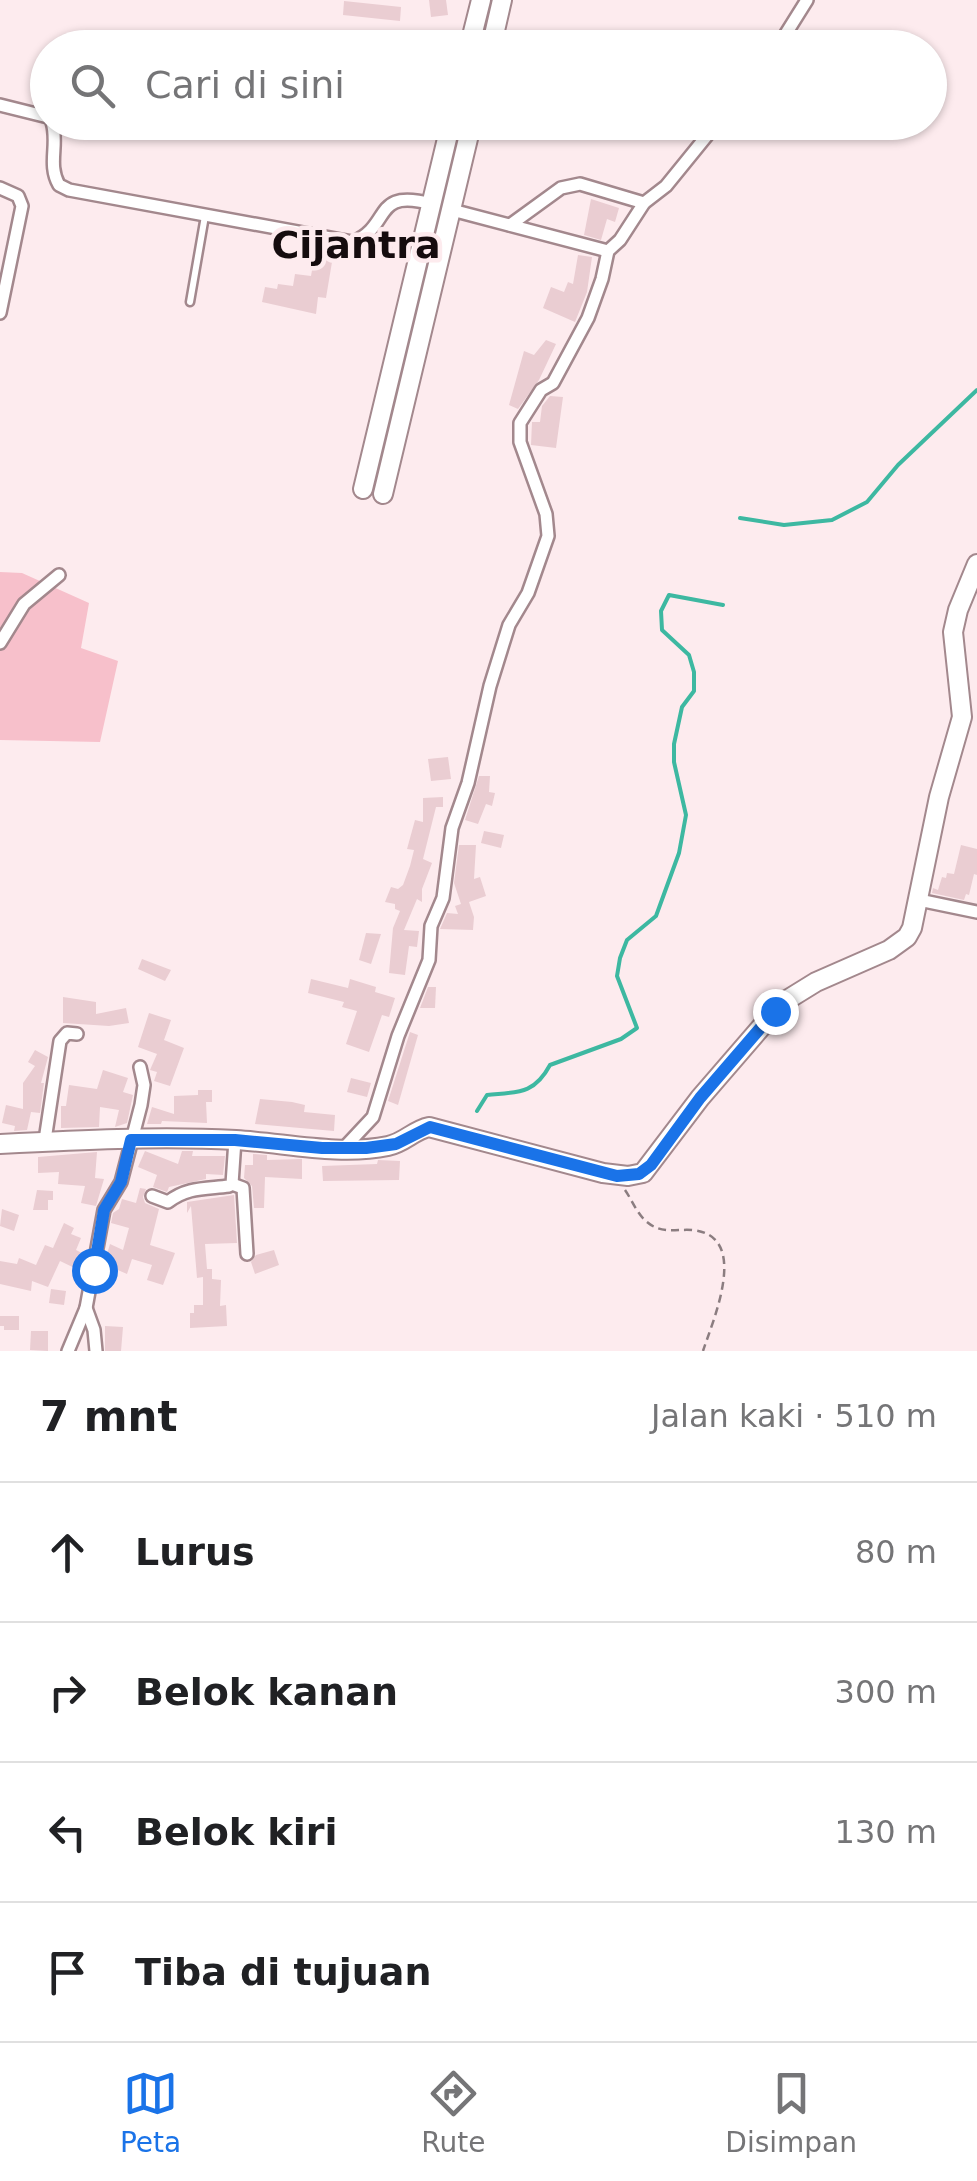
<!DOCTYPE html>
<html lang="id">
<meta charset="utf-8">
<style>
body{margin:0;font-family:"DejaVu Sans",sans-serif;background:#f6f6f6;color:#202124}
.stop{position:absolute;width:30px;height:30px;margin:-22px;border:8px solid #1a73e8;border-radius:50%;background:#fff}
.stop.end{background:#1a73e8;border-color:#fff;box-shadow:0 2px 10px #0008}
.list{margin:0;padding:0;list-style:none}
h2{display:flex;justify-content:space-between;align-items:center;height:130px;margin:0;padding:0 40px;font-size:42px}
h2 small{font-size:32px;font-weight:400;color:#757577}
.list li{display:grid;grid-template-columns:65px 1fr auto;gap:30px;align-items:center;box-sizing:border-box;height:140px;padding:0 40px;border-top:2px solid #e0e0e0}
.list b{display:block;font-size:38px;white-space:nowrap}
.list em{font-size:32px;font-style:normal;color:#757577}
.icon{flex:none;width:55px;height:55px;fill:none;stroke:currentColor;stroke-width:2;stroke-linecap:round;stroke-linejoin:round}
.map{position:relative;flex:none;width:977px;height:1351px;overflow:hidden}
.search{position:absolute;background:#fff;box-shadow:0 2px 8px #0004;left:30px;right:30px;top:30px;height:110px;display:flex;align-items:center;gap:25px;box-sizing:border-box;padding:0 35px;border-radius:55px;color:#757577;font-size:38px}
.sheet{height:690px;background:#fff}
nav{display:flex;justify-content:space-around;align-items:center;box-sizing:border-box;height:140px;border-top:2px solid #e0e0e0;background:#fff;font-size:28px;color:#757577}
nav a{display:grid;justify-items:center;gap:5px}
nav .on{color:#1a73e8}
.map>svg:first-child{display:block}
</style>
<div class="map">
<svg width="977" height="1351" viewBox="0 0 977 1351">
<rect width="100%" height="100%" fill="#fdebee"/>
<path fill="#f7c0cb" d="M 0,572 L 22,573 L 89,603 L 81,648 L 118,661 L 100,742 L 0,740 Z"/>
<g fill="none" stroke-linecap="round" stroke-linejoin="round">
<g stroke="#3db8a1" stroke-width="4">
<path d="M 740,518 L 784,525 L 832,520 L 867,502 L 898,465 L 977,390"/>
<path d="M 477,1111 L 487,1095 C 517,1092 534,1095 550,1065 L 621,1039 L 637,1028 L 617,976 L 620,958 L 627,940 L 656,916 L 679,853 L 686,815 L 674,762 L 674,744 L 682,707 L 694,691 L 694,672 L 689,655 L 662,630 L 661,611 L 669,595 L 723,605"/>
</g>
</g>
<g fill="#eacdd2">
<path d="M 429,0 L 446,0 L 448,15 L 431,17 Z"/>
<path d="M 344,1 L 401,7 L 400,21 L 343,15 Z"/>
<path d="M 430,30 L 432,40 L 440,41 L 440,48 L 413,48 L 411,38 L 422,39 L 422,32 Z"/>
<path d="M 335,32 L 399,37 L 398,48 L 333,45 Z"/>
<path d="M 591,199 L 619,208 L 615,222 L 607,219 L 601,240 L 584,235 Z"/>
<path d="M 316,247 L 334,250 L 326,298 L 318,297 L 316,314 L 262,302 L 265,287 L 277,289 L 278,284 L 293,286 L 295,274 L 311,276 Z"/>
<path d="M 578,255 L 592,257 L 587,292 L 575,322 L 543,308 L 551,287 L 564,292 L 568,282 L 573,284 Z"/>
<path d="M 546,340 L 556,344 L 539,380 L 518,409 L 509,405 L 524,351 L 534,355 Z"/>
<path d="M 550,396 L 563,397 L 556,448 L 531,445 L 532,422 L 540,422 L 542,406 Z"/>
<path d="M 448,757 L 451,779 L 431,781 L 428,759 Z"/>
<path d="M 479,776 L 490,776 L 489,792 L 495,793 L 492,806 L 486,804 L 478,824 L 465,820 Z"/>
<path d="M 443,797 L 443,807 L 436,807 L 423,859 L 432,863 L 422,889 L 422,902 L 417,899 L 404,930 L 419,931 L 417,947 L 409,946 L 405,975 L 389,973 L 393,928 L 400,911 L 395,909 L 395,904 L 385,902 L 391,887 L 398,889 L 403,885 L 410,866 L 414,850 L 407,849 L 415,820 L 423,822 L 423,798 Z"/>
<path d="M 484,831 L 504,835 L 501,848 L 481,843 Z"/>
<path d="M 459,845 L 476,845 L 474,879 L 480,877 L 486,896 L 469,902 L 474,917 L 473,930 L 440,929 L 447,913 L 458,914 L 455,906 L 461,904 L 454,883 Z"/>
<path d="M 961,845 L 977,849 L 977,875 L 974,874 L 969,895 L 966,894 L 964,900 L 932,893 L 933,888 L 938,890 L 942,877 L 946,878 L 947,873 L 954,874 Z"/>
<path d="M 366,933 L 381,934 L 371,964 L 359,960 Z"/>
<path d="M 142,959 L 171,970 L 165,981 L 138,969 Z"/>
<path d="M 311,979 L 348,988 L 350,979 L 376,987 L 375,992 L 395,998 L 389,1017 L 382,1015 L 369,1052 L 346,1044 L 357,1011 L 342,1007 L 344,1002 L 308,993 Z"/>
<path d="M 428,987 L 436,987 L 435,1008 L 420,1008 Z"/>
<path d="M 63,997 L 96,1002 L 96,1014 L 126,1008 L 129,1023 L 109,1026 L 63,1023 Z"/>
<path d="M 149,1013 L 171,1020 L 164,1040 L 184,1048 L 170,1086 L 154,1081 L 157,1072 L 150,1070 L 157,1054 L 138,1047 Z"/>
<path d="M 410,1032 L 418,1035 L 398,1105 L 388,1101 Z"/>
<path d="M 35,1050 L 48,1057 L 41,1083 L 44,1083 L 40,1113 L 31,1112 L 27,1130 L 14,1131 L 15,1126 L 2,1123 L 6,1105 L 23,1109 L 23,1083 L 35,1066 L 28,1062 Z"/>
<path d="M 103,1070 L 128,1078 L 123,1092 L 133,1095 L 127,1123 L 115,1127 L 119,1110 L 100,1107 L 99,1127 L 61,1128 L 61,1106 L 66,1106 L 69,1085 L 97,1089 Z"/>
<path d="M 351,1078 L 371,1083 L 367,1097 L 347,1092 Z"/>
<path d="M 198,1090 L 212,1090 L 212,1102 L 206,1102 L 207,1123 L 162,1121 L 161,1124 L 147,1124 L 152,1107 L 174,1114 L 174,1096 L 198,1095 Z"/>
<path d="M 260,1099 L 292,1102 L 305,1105 L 304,1112 L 335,1115 L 334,1131 L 255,1124 Z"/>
<path d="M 145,1151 L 178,1164 L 182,1151 L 193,1151 L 192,1156 L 225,1156 L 223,1175 L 206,1174 L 206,1179 L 169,1187 L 167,1192 L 153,1187 L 157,1175 L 138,1167 Z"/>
<path d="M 97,1152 L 95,1178 L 104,1179 L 96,1206 L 81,1203 L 85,1186 L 58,1184 L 59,1172 L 38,1173 L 38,1157 Z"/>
<path d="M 253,1154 L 267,1155 L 267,1160 L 302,1159 L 302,1179 L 265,1177 L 264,1208 L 254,1208 L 252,1186 L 244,1178 L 245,1165 L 253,1165 Z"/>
<path d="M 378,1160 L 400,1161 L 399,1180 L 323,1181 L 322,1166 L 377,1164 Z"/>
<path d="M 140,1188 L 146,1189 L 143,1197 L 145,1203 L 159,1209 L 150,1245 L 175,1253 L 163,1285 L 147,1280 L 152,1265 L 132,1259 L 127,1274 L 104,1264 L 110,1244 L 123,1250 L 129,1228 L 111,1223 L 113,1213 L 119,1209 L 122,1199 L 136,1203 Z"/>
<path d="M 37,1190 L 53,1191 L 53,1200 L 48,1200 L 48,1210 L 33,1210 Z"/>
<path d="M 234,1195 L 237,1243 L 205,1244 L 207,1269 L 212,1269 L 212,1279 L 221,1280 L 220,1306 L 226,1305 L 227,1326 L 190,1328 L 190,1313 L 194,1313 L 194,1305 L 203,1305 L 203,1277 L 197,1278 L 191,1206 L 187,1213 L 187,1202 Z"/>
<path d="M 2,1209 L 19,1215 L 14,1231 L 0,1226 Z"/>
<path d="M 64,1223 L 74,1228 L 71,1234 L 81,1238 L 76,1250 L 86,1255 L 83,1272 L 60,1261 L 48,1287 L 32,1281 L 31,1291 L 0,1284 L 0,1261 L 17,1264 L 19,1258 L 36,1265 L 45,1245 L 53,1248 Z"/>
<path d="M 274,1250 L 279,1265 L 255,1274 L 251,1262 L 256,1255 Z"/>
<path d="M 51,1289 L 66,1291 L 64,1305 L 49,1303 Z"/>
<path d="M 0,1316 L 19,1316 L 19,1330 L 4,1330 L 4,1326 L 0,1326 Z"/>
<path d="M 105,1326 L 123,1327 L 121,1351 L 105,1351 Z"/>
<path d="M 31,1331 L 48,1331 L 48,1351 L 30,1350 Z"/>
</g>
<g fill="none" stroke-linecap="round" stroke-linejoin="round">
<g stroke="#a3888d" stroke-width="11">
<path id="lane" d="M 190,302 L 205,216"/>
</g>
<g stroke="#a3888d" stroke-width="16">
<g id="street">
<path d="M 777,48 L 807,0"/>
<path d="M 0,105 L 48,117"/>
<path d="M 52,122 C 59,144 47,164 59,185 L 69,190 L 385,248"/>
<path d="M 0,188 L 18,196 L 22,206 L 0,313"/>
<path d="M 452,210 L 608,251"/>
<path d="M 510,225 L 561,188 L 580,184 L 644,203"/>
<path d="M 353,242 C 393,225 371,188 432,204"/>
<path d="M 0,643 L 24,604 L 59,575"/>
<path d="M 919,900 L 977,912"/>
<path d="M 45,1140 L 60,1041 L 67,1033 L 77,1034"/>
<path d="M 344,1148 L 373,1117 L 398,1036 L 429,960 L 431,926 L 443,898 L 452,828 L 468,783 L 490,686 L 509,625 L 528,593 L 548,536 L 546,514 L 520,442 L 520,423 L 541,390 L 553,383 L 588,318 L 602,279 L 608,251 L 620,240 L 644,203 L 666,186 L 718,122"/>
<path d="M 232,1184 L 243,1188 L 247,1254"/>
<path d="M 152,1196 L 168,1202 C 187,1187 205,1189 229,1186 L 232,1184 L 235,1140"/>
<path d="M 86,1308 L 94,1330 L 96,1351"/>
<path d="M 68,1351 L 86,1308 L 104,1210 L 121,1182 L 141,1105 L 144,1085 L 140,1067"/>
</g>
</g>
<g stroke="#a3888d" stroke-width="22">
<g id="secondary">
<path d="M 469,48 L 481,0"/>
<path d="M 491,48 L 502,0"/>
<path d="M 363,489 L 451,122"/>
<path d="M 383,494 L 472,122"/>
<path d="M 0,1144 C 78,1140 158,1136 236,1140 C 286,1143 339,1156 388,1146 C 404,1143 414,1130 429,1127 L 603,1173 L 628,1176 L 643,1173 L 700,1098 L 782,1003 L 816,982 L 889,950 L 907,937 L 912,928 L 939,797 L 962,717 L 953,632 L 958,610 L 977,564"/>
</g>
</g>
<path stroke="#8b7d80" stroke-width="2.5" stroke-dasharray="8 5" stroke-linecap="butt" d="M 625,1190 C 632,1200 637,1214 647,1222 C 661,1234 675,1229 692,1230 C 751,1235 713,1320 703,1351"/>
<use href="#lane" stroke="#fff" stroke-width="6"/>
<use href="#street" stroke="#fff" stroke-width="11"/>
<use href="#secondary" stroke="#fff" stroke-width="18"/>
</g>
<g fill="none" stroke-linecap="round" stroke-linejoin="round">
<path stroke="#1a73e8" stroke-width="12" d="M 94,1270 L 104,1210 L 121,1182 L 131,1140 L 235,1140 L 322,1148 L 366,1148 L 396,1144 L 430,1127 L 617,1176 L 639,1174 L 651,1165 L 700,1098 L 775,1011"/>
</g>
<g text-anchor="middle" stroke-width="9" stroke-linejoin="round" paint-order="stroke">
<g font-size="38" font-weight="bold" fill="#150c0e" stroke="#fdebee">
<text x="356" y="258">Cijantra</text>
</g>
</g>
</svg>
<div class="stop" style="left:94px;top:1270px"></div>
<div class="stop end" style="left:775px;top:1011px"></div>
<div class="search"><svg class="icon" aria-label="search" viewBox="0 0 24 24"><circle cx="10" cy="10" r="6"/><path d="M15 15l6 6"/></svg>Cari di sini</div>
</div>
<section class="sheet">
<h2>7 mnt<small>Jalan kaki · 510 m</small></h2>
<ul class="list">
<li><svg class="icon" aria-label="ahead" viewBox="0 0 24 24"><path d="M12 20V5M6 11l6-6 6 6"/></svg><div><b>Lurus</b></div><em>80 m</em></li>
<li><svg class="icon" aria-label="right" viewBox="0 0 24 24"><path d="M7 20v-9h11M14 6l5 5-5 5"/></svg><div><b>Belok kanan</b></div><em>300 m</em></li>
<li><svg class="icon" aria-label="left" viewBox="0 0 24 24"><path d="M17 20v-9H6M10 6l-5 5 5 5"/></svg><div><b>Belok kiri</b></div><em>130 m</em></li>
<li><svg class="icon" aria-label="arrive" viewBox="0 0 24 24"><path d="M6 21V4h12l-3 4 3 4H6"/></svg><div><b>Tiba di tujuan</b></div></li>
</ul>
</section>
<nav>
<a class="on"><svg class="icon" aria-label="map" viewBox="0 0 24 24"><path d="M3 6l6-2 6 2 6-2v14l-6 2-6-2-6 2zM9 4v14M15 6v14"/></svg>Peta</a>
<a><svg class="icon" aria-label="directions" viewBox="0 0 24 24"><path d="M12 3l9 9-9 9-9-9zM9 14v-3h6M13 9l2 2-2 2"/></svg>Rute</a>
<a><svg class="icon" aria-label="saved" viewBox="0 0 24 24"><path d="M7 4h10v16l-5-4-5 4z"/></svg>Disimpan</a>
</nav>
